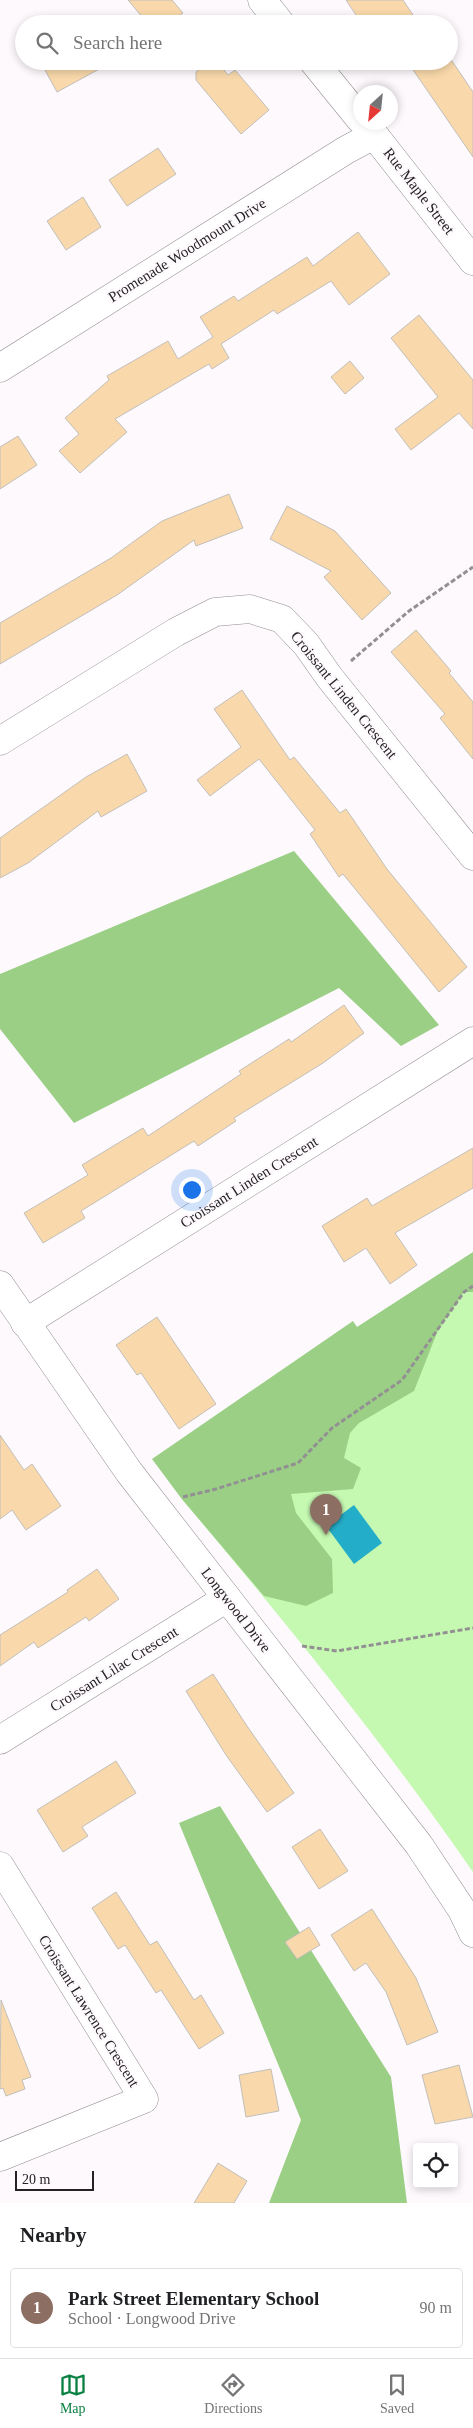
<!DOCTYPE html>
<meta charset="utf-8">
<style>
body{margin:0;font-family:Georgia,serif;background:#f2f2f2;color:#202124}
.controls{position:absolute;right:15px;bottom:15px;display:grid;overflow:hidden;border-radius:5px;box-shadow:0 2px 8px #0003}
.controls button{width:45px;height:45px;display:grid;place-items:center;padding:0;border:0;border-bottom:1px solid #e0e0e0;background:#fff;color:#202124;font:25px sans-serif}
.compass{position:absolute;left:353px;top:85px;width:45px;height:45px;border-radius:50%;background:#fff;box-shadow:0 2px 8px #0003;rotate:207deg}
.scale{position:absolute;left:15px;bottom:12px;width:79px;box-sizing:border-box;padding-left:5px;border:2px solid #242324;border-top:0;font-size:14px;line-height:18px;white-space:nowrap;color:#242324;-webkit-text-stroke:4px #fdf9fd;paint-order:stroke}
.you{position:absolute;left:191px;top:1189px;width:18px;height:18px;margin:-12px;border:4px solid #fff;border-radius:50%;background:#1a73e8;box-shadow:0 0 0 8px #1a73e833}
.badge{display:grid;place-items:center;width:32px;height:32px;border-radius:50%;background:#0b8043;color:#fff;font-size:16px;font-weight:700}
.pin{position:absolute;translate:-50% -41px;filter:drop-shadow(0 1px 2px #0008)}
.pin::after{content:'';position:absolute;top:26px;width:18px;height:15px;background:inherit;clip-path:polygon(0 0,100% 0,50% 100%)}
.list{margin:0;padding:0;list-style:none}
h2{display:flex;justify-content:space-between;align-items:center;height:65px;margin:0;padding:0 20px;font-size:21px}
h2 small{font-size:16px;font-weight:400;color:#757577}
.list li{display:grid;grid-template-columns:32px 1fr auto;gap:15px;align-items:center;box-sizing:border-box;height:80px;margin:0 10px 10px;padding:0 10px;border:1px solid #e0e0e0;border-radius:5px}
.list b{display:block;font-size:19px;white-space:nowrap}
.list p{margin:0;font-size:16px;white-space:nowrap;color:#757577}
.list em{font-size:16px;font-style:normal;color:#757577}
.icon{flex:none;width:28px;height:28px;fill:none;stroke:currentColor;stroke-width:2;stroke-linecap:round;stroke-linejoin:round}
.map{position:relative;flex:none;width:473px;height:2203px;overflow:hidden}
.search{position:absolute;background:#fff;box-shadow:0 2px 8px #0003;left:15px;right:15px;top:15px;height:55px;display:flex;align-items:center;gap:12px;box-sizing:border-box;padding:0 18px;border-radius:28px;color:#757577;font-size:19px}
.sheet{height:155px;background:#fff}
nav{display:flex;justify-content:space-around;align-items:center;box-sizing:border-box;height:70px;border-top:1px solid #e0e0e0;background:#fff;font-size:14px;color:#757577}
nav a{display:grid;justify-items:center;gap:2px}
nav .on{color:#0b8043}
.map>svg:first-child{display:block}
</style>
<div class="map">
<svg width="473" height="2203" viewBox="0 0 473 2203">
<rect width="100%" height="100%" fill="#fdf9fd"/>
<path fill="#c5f8b1" d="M 473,1286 L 473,1872 C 383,1742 283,1619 181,1498 L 402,1380 L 464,1292 Z"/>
<g fill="#9acf85">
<path d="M 294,851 L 439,1025 L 401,1046 L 339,988 L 74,1123 L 0,1029 L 0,974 Z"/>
<path d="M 473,1252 L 473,1292 L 464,1292 L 438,1330 L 414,1391 L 359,1423 L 350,1433 L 344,1458 L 361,1468 L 353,1489 L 291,1494 L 296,1513 L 332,1559 L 333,1593 L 306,1606 L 264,1596 L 181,1498 L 152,1459 L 353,1321 L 357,1327 Z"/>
<path d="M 220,1806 L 391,2077 L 407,2203 L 269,2203 L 301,2120 L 179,1823 Z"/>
</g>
<path fill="#24adc8" d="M 354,1505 L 382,1543 L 354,1564 L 326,1526 Z"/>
<g fill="#f9d9ab" stroke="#c2bfba">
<path d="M 128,0 L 172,0 L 183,13 L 169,24 L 148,24 Z"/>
<path d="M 346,0 L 403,0 L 419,24 L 362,24 Z"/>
<path d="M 40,61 L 114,61 L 57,92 Z"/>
<path d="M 208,61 L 217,61 L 228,75 L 235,70 L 269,110 L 241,134 L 196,80 L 196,72 Z"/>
<path d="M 407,61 L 452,61 L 473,92 L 473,157 Z"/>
<path d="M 158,148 L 176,174 L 127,206 L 109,180 Z"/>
<path d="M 83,197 L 101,227 L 66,250 L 47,221 Z"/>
<path d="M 358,232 L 390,274 L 349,305 L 331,281 L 277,314 L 274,310 L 221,344 L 229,358 L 212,369 L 209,364 L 115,419 L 127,432 L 80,473 L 59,451 L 79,434 L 65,418 L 109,380 L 107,376 L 168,341 L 178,359 L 213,337 L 200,317 L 234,296 L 238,301 L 307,257 L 313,266 Z"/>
<path d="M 419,315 L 473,380 L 473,429 L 459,413 L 411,450 L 395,429 L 438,397 L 391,338 Z"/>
<path d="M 350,361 L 364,378 L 345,394 L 331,377 Z"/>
<path d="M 18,436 L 37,465 L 0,489 L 0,447 Z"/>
<path d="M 229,494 L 243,528 L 196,546 L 194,540 L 117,595 L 0,664 L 0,623 L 111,558 L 162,521 Z"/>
<path d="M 287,506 L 335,531 L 391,593 L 362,620 L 324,577 L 331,571 L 270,539 Z"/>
<path d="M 416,630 L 451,671 L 449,673 L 473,702 L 473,759 L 440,718 L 445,714 L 391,652 Z"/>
<path d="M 242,690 L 290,760 L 294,757 L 340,813 L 346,809 L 387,869 L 467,967 L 439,992 L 343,874 L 339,877 L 310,834 L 315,830 L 259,759 L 210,796 L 197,780 L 241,747 L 214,709 Z"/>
<path d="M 127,754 L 147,791 L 101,817 L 98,811 L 28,863 L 0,878 L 0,838 L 86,777 Z"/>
<path d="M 344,1005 L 364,1033 L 323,1063 L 234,1118 L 236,1121 L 198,1146 L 194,1141 L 81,1211 L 85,1218 L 43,1243 L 24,1213 L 88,1175 L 82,1165 L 143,1128 L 148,1136 L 241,1074 L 239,1071 L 289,1039 L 291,1042 Z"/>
<path d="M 473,1148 L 473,1188 L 395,1233 L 417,1265 L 390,1284 L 366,1248 L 344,1262 L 322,1226 L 367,1198 L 372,1206 Z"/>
<path d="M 157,1317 L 216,1404 L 179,1429 L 141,1373 L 137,1375 L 116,1345 Z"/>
<path d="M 0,1435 L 24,1470 L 32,1464 L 61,1506 L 26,1530 L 12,1510 L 0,1519 Z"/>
<path d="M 97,1569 L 119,1599 L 89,1621 L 86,1617 L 38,1648 L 34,1642 L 0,1666 L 0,1635 L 68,1592 L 67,1590 Z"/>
<path d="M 213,1674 L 247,1726 L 294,1793 L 267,1812 L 226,1755 L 186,1691 Z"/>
<path d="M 116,1761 L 136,1793 L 82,1827 L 88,1836 L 63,1852 L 37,1810 Z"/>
<path d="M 320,1829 L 348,1871 L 319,1889 L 292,1847 Z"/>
<path d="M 116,1892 L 150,1945 L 157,1941 L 194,2000 L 201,1995 L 224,2033 L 199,2049 L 161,1990 L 156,1993 L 125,1945 L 118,1949 L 92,1908 Z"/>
<path d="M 372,1909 L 416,1978 L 438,2032 L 407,2045 L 386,1992 L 366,1963 L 354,1971 L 331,1935 Z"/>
<path d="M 309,1927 L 320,1945 L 297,1959 L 285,1942 Z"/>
<path d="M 1,2000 L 31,2077 L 22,2080 L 25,2089 L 6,2096 L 3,2088 L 0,2089 Z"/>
<path d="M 459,2065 L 473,2117 L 435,2124 L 422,2075 Z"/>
<path d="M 271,2069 L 279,2111 L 246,2117 L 239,2075 Z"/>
<path d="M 218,2163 L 247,2181 L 234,2203 L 194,2203 Z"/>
</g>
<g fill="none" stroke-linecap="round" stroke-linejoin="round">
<g stroke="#928e92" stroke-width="29">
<g id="minor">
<path d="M 262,0 L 281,24"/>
<path d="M 313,61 L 360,119"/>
<path d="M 364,122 L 473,261"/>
<path d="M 0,368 L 346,150 L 374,135"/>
<path d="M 0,741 L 176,632 L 215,612 L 250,609 L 282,619 L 306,644 L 330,678 L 473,856"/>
<path d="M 0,1285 L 129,1472 L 419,1845 L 462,1910 L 473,1933"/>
<path d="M 25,1323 L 473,1041"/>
<path d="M 0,1740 L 227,1598"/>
<path d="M 0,1866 L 144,2099 L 0,2157"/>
</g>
</g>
<g stroke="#929092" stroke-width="3" stroke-dasharray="5 2.5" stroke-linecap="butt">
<path d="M 351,661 L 409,611 L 473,567"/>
<path d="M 183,1497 L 216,1489 L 298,1463 L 332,1428 L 402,1380 L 464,1292 L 473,1286"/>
<path d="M 302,1646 L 337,1651 L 473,1628"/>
</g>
<use href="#minor" stroke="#fff" stroke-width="28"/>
</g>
<g text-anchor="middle" stroke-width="4.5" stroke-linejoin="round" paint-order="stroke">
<g font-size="15" fill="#242324" stroke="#fdf9fd">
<text transform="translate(419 191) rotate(52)" y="5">Rue Maple Street</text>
<text transform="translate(187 250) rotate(-32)" y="5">Promenade Woodmount Drive</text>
<text transform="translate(344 695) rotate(51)" y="5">Croissant Linden Crescent</text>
<text transform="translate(249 1182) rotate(-32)" y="5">Croissant Linden Crescent</text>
<text transform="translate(236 1610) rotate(52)" y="5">Longwood Drive</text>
<text transform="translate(114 1669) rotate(-32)" y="5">Croissant Lilac Crescent</text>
<text transform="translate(89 2011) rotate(58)" y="5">Croissant Lawrence Crescent</text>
</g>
</g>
</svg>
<div class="controls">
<button><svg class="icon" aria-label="locate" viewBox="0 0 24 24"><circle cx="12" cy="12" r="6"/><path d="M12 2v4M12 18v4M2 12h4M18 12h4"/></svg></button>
</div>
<svg class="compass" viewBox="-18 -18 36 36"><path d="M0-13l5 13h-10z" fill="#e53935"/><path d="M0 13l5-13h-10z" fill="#757577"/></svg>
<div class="scale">20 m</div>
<div class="you"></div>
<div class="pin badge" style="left:326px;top:1535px;background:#8d6e63">1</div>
<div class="search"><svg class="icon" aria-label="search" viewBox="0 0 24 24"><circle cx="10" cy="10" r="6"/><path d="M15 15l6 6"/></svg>Search here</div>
</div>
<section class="sheet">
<h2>Nearby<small></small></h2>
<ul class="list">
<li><span class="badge" style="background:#8d6e63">1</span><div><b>Park Street Elementary School</b><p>School · Longwood Drive</p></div><em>90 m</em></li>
</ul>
</section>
<nav>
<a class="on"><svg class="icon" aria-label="map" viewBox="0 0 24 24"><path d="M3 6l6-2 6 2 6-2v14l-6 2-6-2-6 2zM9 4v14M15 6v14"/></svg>Map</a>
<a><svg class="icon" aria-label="directions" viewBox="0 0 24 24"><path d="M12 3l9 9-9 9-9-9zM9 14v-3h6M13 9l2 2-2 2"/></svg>Directions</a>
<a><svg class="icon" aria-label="saved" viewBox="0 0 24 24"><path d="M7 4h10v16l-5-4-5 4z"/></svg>Saved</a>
</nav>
